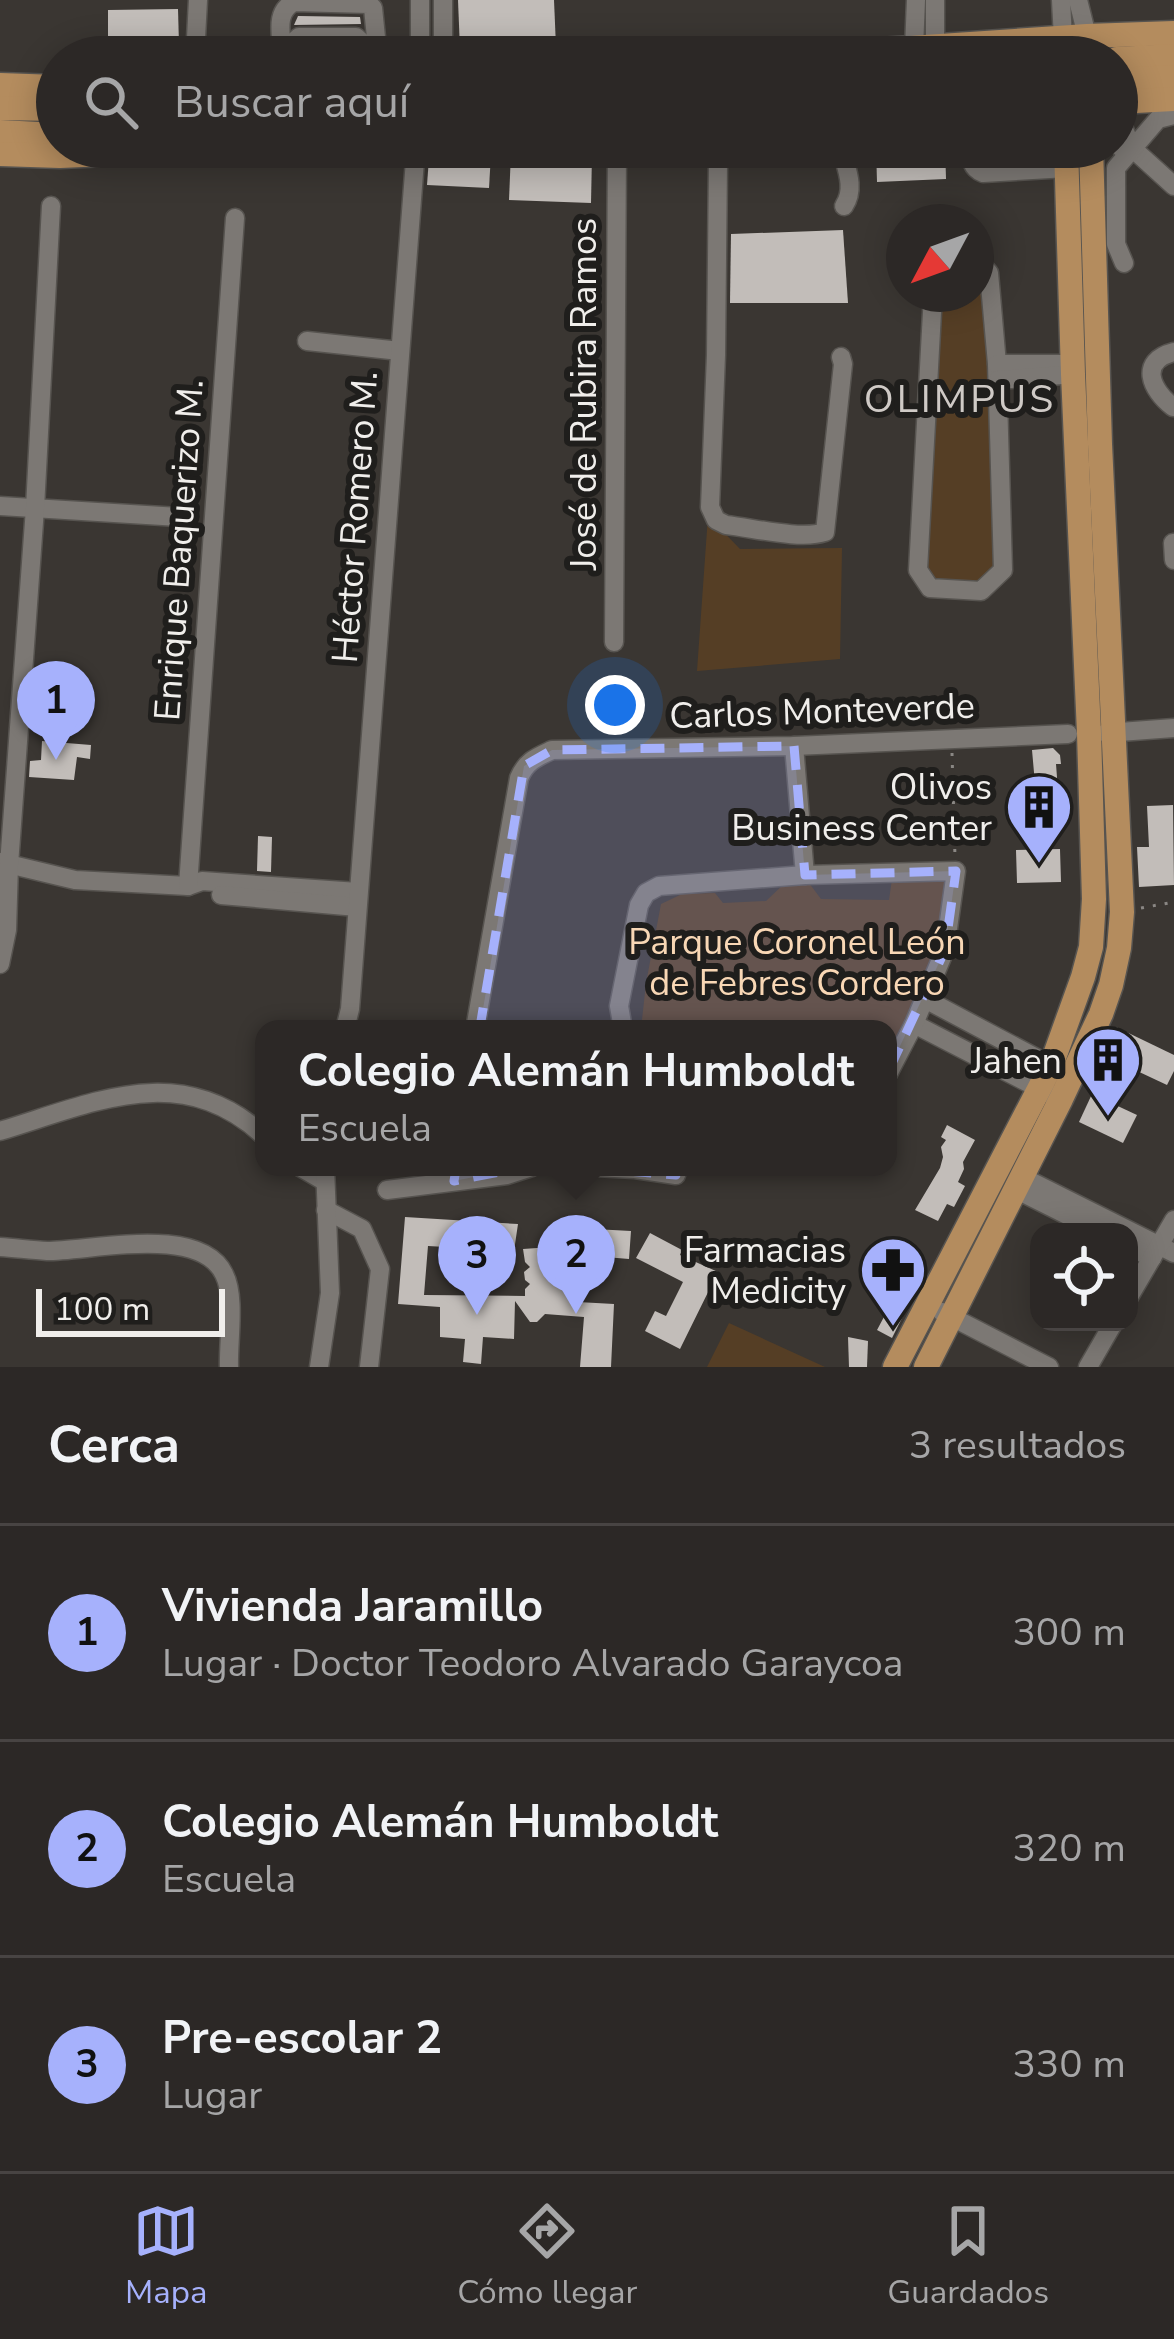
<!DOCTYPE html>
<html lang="es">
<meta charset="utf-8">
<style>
body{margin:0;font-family:"Nunito Sans",sans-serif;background:#34302e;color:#f1f3f6}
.controls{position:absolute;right:36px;bottom:36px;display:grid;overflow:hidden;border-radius:24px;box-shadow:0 6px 30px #0003}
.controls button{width:108px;height:108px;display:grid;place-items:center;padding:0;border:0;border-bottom:3px solid #484443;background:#2c2826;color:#f1f3f6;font:60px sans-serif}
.compass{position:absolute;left:886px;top:204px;width:108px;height:108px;border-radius:50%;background:#2c2826;box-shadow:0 6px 30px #0003;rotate:229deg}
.scale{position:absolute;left:36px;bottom:30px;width:189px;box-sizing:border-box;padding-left:12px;border:6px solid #f0eeeb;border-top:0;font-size:33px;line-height:42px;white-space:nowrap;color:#f0eeeb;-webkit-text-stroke:9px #1f1e1c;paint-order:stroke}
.you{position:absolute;left:615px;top:705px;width:42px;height:42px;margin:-30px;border:9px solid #fff;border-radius:50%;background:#1a73e8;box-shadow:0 0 0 18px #1a73e833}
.badge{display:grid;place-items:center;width:78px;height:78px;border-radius:50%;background:#a6b1fc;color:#111;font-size:39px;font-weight:700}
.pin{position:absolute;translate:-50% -99px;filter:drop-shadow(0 3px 6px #0008)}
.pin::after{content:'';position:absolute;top:63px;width:42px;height:36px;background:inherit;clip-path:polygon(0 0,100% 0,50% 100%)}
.popup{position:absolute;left:255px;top:1020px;width:642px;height:156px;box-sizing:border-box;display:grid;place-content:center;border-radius:24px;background:#2c2826;filter:drop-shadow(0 3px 9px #0005);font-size:39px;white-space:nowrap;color:#a6a6a7}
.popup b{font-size:45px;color:#f1f3f6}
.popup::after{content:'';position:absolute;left:50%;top:100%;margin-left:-24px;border:24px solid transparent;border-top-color:#2c2826}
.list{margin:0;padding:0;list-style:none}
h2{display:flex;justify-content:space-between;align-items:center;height:156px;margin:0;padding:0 48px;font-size:51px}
h2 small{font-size:39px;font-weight:400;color:#a6a6a7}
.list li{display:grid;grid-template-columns:78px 1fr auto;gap:36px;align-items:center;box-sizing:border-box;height:216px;padding:0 48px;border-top:3px solid #484443}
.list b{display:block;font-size:45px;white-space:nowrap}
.list p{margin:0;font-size:39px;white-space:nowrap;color:#a6a6a7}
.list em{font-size:39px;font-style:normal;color:#a6a6a7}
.icon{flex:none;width:66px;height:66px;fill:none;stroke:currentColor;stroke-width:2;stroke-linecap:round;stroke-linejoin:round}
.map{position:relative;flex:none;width:1174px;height:1367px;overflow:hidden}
.search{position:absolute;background:#2c2826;box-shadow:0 6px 30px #0003;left:36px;right:36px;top:36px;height:132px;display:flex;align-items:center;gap:30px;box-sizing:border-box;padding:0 42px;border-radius:66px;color:#a6a6a7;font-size:45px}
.sheet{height:804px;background:#2c2826}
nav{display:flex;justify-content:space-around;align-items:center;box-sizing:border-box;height:168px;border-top:3px solid #484443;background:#2c2826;font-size:33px;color:#a6a6a7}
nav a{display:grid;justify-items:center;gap:6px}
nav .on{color:#a6b1fc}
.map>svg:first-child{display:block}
</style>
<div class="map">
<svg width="1174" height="1367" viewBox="0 0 1174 1367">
<rect width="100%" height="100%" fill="#3a3632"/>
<g fill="#553e25">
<path d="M 976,258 L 989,273 L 1003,570 L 981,591 L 920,577 L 933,294 L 976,294 Z"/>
<path d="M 708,516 L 740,549 L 842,548 L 840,659 L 697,671 Z"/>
<path d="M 956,871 L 945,950 L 888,1074 L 888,1029 L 641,1029 L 646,983 L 661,904 L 682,894 L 715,893 L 723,903 L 766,901 L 785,883 L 809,883 L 821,899 L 889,900 L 893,872 Z"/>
<path d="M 729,1323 L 825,1367 L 707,1367 Z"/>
</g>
<g fill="#c2bdb9">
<path d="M 458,0 L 554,0 L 556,47 L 460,50 Z"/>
<path d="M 178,9 L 179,45 L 108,46 L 108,10 Z"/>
<path d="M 298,16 L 360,17 L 361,24 L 294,25 Z"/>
<path d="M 876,147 L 945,147 L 946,179 L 877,182 Z"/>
<path d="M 985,147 L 1029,147 L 1032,157 L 986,159 Z"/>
<path d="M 437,151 L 491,154 L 489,188 L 427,185 L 429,158 Z"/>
<path d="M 511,152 L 592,155 L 591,203 L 509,200 Z"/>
<path d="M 843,230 L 848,303 L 730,303 L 731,234 Z"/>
<path d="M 42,741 L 91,745 L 90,759 L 77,757 L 74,780 L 29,777 L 30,761 L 41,760 Z"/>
<path d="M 1053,748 L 1060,755 L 1061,764 L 1056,764 L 1059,804 L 1037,806 L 1032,750 Z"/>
<path d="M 1173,805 L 1174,885 L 1139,887 L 1137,847 L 1149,847 L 1147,806 Z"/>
<path d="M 258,836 L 272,837 L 271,872 L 257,871 Z"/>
<path d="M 1060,849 L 1061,882 L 1017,883 L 1016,850 Z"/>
<path d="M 1116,1027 L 1174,1055 L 1174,1071 L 1167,1085 L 1103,1055 Z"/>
<path d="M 1092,1094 L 1137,1115 L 1123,1143 L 1079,1122 Z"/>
<path d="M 947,1125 L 975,1140 L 963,1162 L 964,1169 L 958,1182 L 965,1186 L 954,1207 L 947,1204 L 938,1221 L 915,1210 L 940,1168 L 943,1157 L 941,1147 L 946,1140 L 941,1137 Z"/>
<path d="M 405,1217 L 518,1224 L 514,1251 L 428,1246 L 424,1295 L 525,1296 L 525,1289 L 530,1284 L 525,1280 L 524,1272 L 530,1267 L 525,1262 L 523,1249 L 551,1247 L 551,1234 L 594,1237 L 594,1229 L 631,1231 L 629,1259 L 581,1255 L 578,1302 L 614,1304 L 611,1367 L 580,1367 L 584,1317 L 545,1314 L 537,1322 L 530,1322 L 515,1301 L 514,1339 L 483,1337 L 481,1364 L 463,1362 L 465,1339 L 440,1337 L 440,1307 L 398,1304 Z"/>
<path d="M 650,1233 L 682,1250 L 680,1255 L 718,1272 L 680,1349 L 645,1331 L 655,1311 L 666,1316 L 683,1282 L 636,1258 Z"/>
<path d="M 893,1300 L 907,1308 L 892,1338 L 877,1330 Z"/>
<path d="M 848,1337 L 868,1341 L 867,1367 L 849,1367 Z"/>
</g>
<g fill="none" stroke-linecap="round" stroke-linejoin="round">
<g stroke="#575450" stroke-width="21">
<g id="minor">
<path d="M 443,0 L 443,57"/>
<path d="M 935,0 L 935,47"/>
<path d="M 1061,0 L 1063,39"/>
<path d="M 1078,0 L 1087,36"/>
<path d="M 914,48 L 916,0"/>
<path d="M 282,51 C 281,32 275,12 294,2 L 369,4 L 373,8 L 378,57"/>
<path d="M 278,56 L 299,37 L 356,37 L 378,57"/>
<path d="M 195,57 L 198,0"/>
<path d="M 420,57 L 420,0"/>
<path d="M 1120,102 L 1123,127 L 1132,148"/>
<path d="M 722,147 L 718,162 L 716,355 L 710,507 L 716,520 L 726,525 C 754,528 800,540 825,532 L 843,364 L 841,357"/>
<path d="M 743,147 C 766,157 823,164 842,147"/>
<path d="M 972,147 C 969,158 972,169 983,173 L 1067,168"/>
<path d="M 1042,147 L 1048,157 L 1066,155"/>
<path d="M 841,148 C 846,168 856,188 844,206"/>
<path d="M 1121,148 L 1132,148 L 1174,186"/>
<path d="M 1124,263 L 1116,244 L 1116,168 L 1158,119 L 1174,115"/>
<path d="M 933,294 L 918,570 L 930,588 L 981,591 L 1003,570 L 997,364 L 989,273 L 976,258"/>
<path d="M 307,341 L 400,351"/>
<path d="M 997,364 L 1072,364"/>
<path d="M 998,380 L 1062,375"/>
<path d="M 1173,407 C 1151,390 1138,361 1174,352"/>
<path d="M 0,506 L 179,517"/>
<path d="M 1173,543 L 1174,560"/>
<path d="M 614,642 L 617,147"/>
<path d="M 1106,733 L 1174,728"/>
<path d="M 794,746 L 805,875"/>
<path d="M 0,862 L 75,880 L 188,886 L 202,881 L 358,892"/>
<path d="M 188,886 L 235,218"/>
<path d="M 221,895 L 357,907"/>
<path d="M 0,964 L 7,930 L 9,865 L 35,508 L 51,206"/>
<path d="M 925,999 L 1059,1070"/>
<path d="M 914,1024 L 1048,1093"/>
<path d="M 345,1029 L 350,1009 L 416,147"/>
<path d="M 475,1029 L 519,778 C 526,761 537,757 552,750 L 794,746 L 1068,734"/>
<path d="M 623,1029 L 619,1006 L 639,905 L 646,893 L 659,886 L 805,875 L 956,871 L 945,950 L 914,1024 L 888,1074"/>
<path d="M 0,1131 C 93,1103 181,1059 264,1136"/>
<path d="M 300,1167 L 324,1181"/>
<path d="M 595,1167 L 635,1169 L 676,1175 L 678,1167"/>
<path d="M 1022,1177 L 1174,1253"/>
<path d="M 1015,1189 L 1101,1232"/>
<path d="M 387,1190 L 507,1175 L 532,1167"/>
<path d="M 326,1210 L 362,1229 L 380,1269 L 369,1367"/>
<path d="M 1129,1246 L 1152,1258"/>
<path d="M 0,1247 C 15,1248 31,1250 47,1251 C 92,1251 200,1224 224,1274 C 236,1297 228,1341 229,1367"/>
<path d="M 1129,1297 L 1174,1220"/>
<path d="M 942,1312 L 1049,1367"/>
<path d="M 319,1367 L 330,1293 L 325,1167"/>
<path d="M 1088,1367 L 1114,1322"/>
</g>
</g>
<g stroke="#575450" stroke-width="27">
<g id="major">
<path d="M 776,57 L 1087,36 L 1174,33"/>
<path d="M 1117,59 L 1174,56"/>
<path d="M 1117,80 L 1174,77"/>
<path d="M 0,85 L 57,87"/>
<path d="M 1117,102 L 1174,99"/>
<path d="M 0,108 L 57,109"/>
<path d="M 0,132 L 57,135"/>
<path d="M 0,154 L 60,156 L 266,147"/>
<path d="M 895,1367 L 1051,1066 L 1083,977 L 1091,947 L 1094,899 L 1089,733 L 1073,374 L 1066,147"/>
<path d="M 926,1367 L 1061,1099 L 1101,1014 L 1111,985 L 1119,948 L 1122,912 L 1100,444 L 1091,147"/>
</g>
</g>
<g stroke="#8a8784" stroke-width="3" stroke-dasharray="3 9" stroke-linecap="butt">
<path d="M 952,753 L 955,857"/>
<path d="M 1141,908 L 1174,902"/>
</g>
<use href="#minor" stroke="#7c7874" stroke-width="18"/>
<use href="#major" stroke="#b48c5e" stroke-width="24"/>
</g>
<path fill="#a6b1fc" fill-opacity="0.2" stroke="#a6b1fc" stroke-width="9" stroke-dasharray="24 15" stroke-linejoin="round" d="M 794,746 L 805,875 L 956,871 L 945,950 L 872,1106 L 831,1121 L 703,1062 L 676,1175 L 539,1164 L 454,1181 L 524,766 L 552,750 Z"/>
<defs>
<g id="building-pin" transform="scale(3.45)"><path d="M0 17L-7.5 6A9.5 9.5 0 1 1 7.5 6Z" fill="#a6b1fc" stroke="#1f1e1c"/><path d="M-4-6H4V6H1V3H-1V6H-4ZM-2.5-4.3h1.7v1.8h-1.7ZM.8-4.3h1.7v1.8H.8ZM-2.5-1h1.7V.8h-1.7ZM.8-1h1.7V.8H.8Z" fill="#111"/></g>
<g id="pharmacy-pin" transform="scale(3.45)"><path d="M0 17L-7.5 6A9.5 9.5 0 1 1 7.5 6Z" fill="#a6b1fc" stroke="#1f1e1c"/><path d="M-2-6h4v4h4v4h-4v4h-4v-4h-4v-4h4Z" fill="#111"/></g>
</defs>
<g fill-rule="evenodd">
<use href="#building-pin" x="1039" y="807"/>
<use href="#building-pin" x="1108" y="1060"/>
<use href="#pharmacy-pin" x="893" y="1270"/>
</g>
<g text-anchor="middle" stroke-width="12" stroke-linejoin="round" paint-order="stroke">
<g font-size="36" fill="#f0eeeb" stroke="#1f1e1c">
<text transform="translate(583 394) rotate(-90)" y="13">José de Rubira Ramos</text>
<text transform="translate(354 517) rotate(-86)" y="13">Héctor Romero M.</text>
<text transform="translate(178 550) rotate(-86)" y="13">Enrique Baquerizo M.</text>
<text transform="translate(822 710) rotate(-2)" y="13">Carlos Monteverde</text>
</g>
<g font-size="36" fill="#f0eeeb" stroke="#1f1e1c" text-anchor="end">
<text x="992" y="799">Olivos<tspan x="992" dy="41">Business Center</tspan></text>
<text x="1062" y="1073">Jahen</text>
<text x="846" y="1262">Farmacias<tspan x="846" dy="41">Medicity</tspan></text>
</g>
<g font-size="36" fill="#f8d7b5" stroke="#1f1e1c">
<text x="797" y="954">Parque Coronel León<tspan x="797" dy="41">de Febres Cordero</tspan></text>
</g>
<g font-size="39" letter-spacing="3" fill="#cfcac6" stroke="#1f1e1c">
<text x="960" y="412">OLIMPUS</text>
</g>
</g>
</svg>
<div class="controls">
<button><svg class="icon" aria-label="locate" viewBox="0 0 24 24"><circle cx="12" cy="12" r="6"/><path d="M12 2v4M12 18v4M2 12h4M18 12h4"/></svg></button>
</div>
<svg class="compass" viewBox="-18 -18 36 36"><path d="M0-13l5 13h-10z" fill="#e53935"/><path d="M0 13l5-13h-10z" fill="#a6a6a7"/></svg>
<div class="scale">100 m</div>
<div class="you"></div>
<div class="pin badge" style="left:56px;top:760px">1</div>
<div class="pin badge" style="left:576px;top:1314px">2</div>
<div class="popup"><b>Colegio Alemán Humboldt</b>Escuela</div>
<div class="pin badge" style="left:477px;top:1315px">3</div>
<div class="search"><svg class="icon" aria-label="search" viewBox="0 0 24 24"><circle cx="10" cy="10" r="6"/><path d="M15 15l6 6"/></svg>Buscar aquí</div>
</div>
<section class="sheet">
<h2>Cerca<small>3 resultados</small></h2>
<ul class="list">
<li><span class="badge">1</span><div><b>Vivienda Jaramillo</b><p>Lugar · Doctor Teodoro Alvarado Garaycoa</p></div><em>300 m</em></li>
<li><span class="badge">2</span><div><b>Colegio Alemán Humboldt</b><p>Escuela</p></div><em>320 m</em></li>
<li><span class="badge">3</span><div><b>Pre-escolar 2</b><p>Lugar</p></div><em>330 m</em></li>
</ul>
</section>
<nav>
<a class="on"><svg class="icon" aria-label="map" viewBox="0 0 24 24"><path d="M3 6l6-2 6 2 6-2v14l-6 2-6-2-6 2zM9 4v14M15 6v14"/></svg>Mapa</a>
<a><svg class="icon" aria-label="directions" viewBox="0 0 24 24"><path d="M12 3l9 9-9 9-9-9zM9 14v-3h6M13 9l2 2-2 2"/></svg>Cómo llegar</a>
<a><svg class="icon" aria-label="saved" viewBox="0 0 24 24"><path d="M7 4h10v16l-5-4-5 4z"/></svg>Guardados</a>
</nav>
